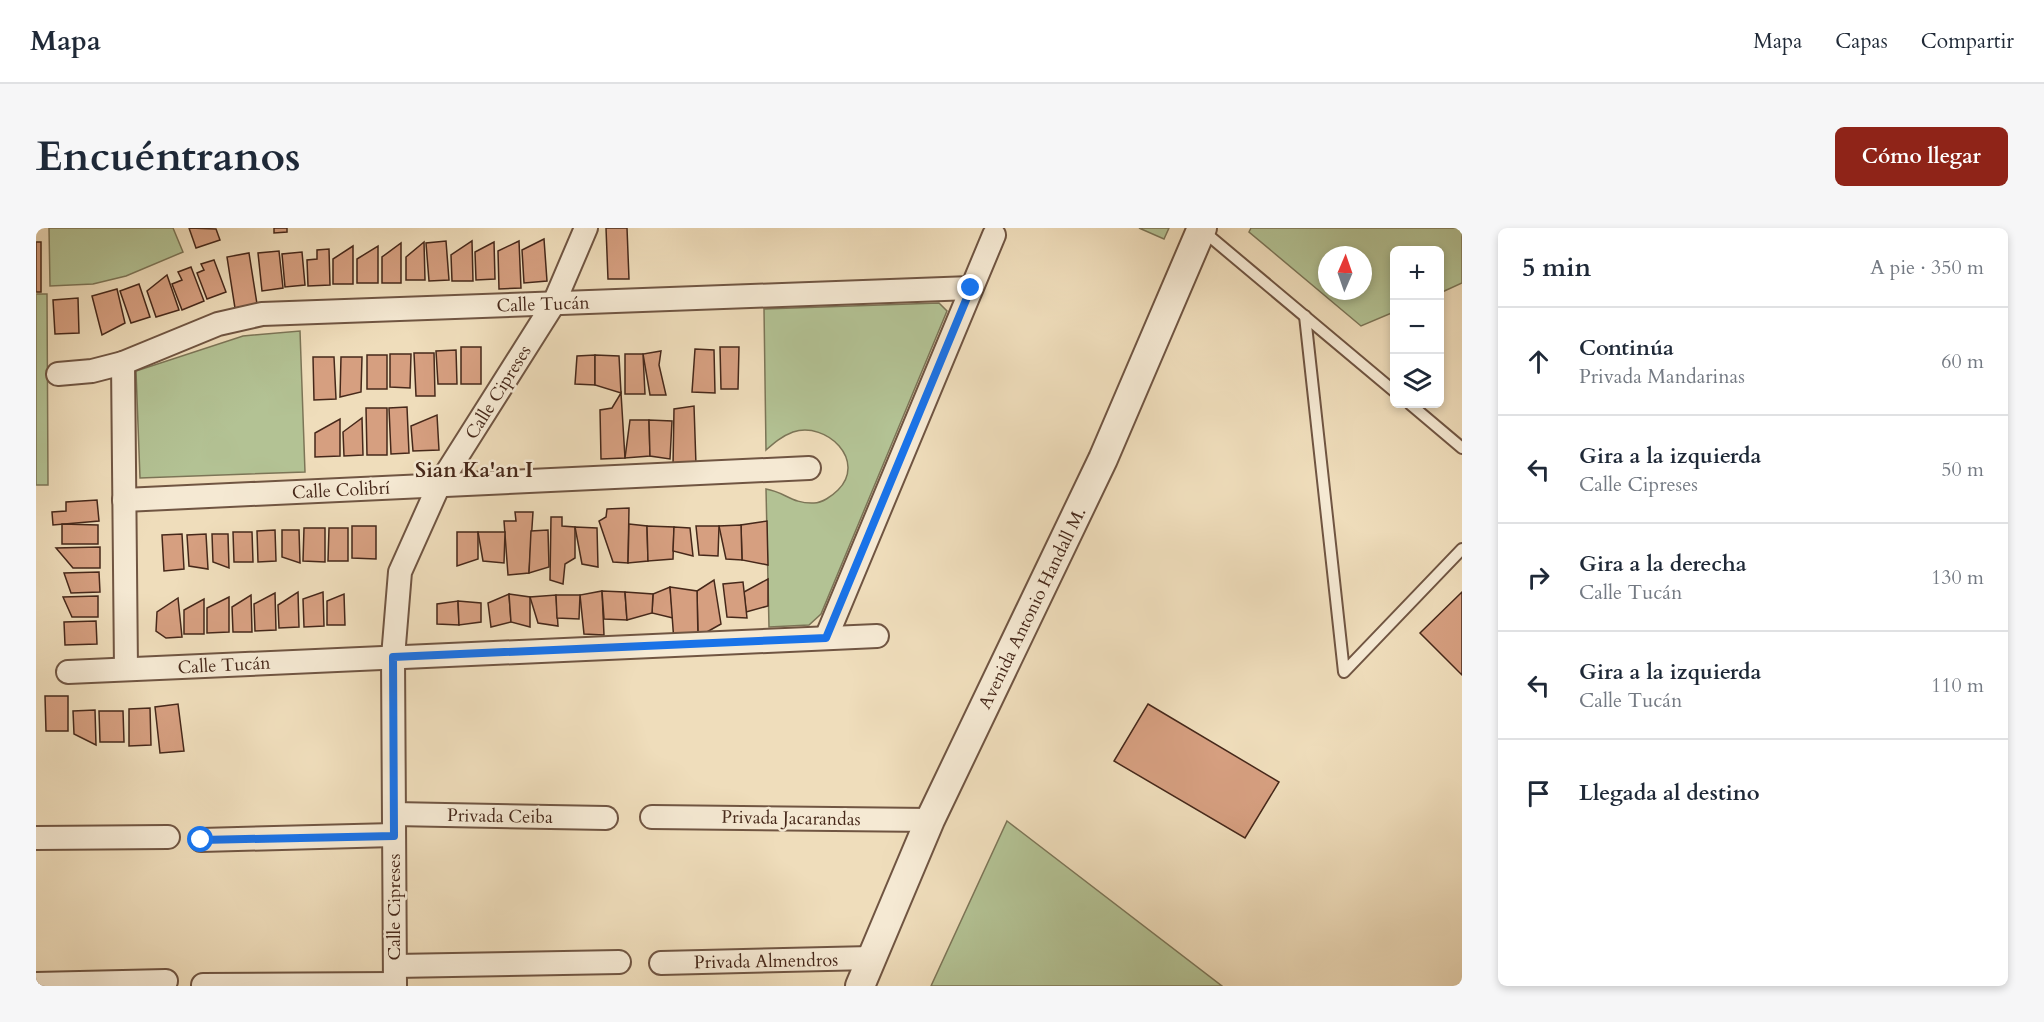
<!DOCTYPE html>
<html lang="es">
<meta charset="utf-8">
<style>
body{margin:0;font-family:Cardo,serif;background:#f6f6f7;color:#1f2937}
.controls{position:absolute;right:18px;top:18px;display:grid;overflow:hidden;border-radius:9px;box-shadow:0 3px 9px #0003}
.controls button{width:54px;height:54px;display:grid;place-items:center;padding:0;border:0;border-bottom:2px solid #e0e1e3;background:#fff;color:#1f2937;font:30px sans-serif}
.compass{position:absolute;left:1282px;top:18px;width:54px;height:54px;border-radius:50%;background:#fff;box-shadow:0 3px 9px #0003;rotate:2deg}
.stop{position:absolute;width:18px;height:18px;margin:-14px;border:4px solid #1a73e8;border-radius:50%;background:#fff}
.stop.end{background:#1a73e8;border-color:#fff;box-shadow:0 2px 6px #0008}
.list{margin:0;padding:0;list-style:none}
h2{display:flex;justify-content:space-between;align-items:center;height:78px;margin:0;padding:0 24px;font-size:26px}
h2 small{font-size:20px;font-weight:400;color:#747a83}
.list li{display:grid;grid-template-columns:39px 1fr auto;gap:18px;align-items:center;box-sizing:border-box;height:108px;padding:0 24px;border-top:2px solid #e0e1e3}
.list b{display:block;font-size:22px;white-space:nowrap}
.list p{margin:0;font-size:20px;white-space:nowrap;color:#747a83}
.list em{font-size:20px;font-style:normal;color:#747a83}
.icon{flex:none;width:33px;height:33px;fill:none;stroke:currentColor;stroke-width:2;stroke-linecap:round;stroke-linejoin:round}
.map{position:relative;flex:none;width:1426px;height:758px;overflow:hidden;border-radius:9px}
header{display:flex;align-items:center;gap:36px;box-sizing:border-box;height:84px;padding:0 30px;background:#fff;border-bottom:2px solid #e0e1e3}
header strong{font-size:28px}
nav{display:flex;gap:33px;margin-inline-start:auto;font-size:21px}
.intro{display:flex;align-items:center;justify-content:space-between;box-sizing:border-box;height:144px;padding:0 36px}
h1{margin:0;font-size:42px}
.button{padding:15px 27px;border-radius:9px;background:#8f2418;color:#fff;font-size:21px;font-weight:700}
main{display:flex;gap:36px;padding:0 36px}
aside{flex:1;background:#fff;border-radius:9px;box-shadow:0 3px 9px #0003}
.map>svg:first-child{display:block}
</style>
<header>
<strong>Mapa</strong>
<nav><a>Mapa</a><a>Capas</a><a>Compartir</a></nav>
</header>
<div class="intro"><h1>Encuéntranos</h1><a class="button">Cómo llegar</a></div>
<main>
<div class="map">
<svg width="1426" height="758" viewBox="0 0 1426 758">
<rect width="100%" height="100%" fill="#efddbb"/>
<filter id="stains"><feTurbulence type="fractalNoise" baseFrequency=".00333" numOctaves="4"/><feColorMatrix values="0 0 0 0 .2 0 0 0 0 .09 0 0 0 0 .02 0 0 0 .5 -.17"/></filter>
<radialGradient id="worn" r=".72"><stop offset=".6" stop-color="#630" stop-opacity="0"/><stop offset="1" stop-color="#630" stop-opacity=".3"/></radialGradient>
<g fill="#b3c294" stroke="#7c7557" stroke-width="1.5" fill-rule="evenodd">
<path d="M 13,0 L 137,0 L 147,24 L 90,48 L 57,56 L 14,58 Z"/>
<path d="M 1103,0 L 1133,0 L 1128,11 Z"/>
<path d="M 1215,0 L 1426,0 L 1426,55 L 1404,65 L 1404,22 L 1358,22 L 1358,84 L 1325,98 L 1213,4 ZM 1291,27 L 1327,27 L 1327,63 L 1291,63 Z"/>
<path d="M 0,66 L 11,66 L 12,257 L 0,257 Z"/>
<path d="M 903,75 L 911,83 L 785,386 L 773,397 L 733,399 L 730,261 C 749,264 756,276 778,275 C 786,275 796,268 802,262 C 831,233 791,193 757,204 C 746,208 738,215 730,222 L 728,81 Z"/>
<path d="M 264,103 L 269,244 L 104,250 L 100,143 L 207,108 Z"/>
<path d="M 971,593 L 1186,758 L 895,758 Z"/>
</g>
<g fill="#d69f80" stroke="#46281a" stroke-width="1.5">
<path d="M 153,0 L 180,1 L 184,12 L 160,20 Z"/>
<path d="M 238,0 L 251,0 L 251,4 L 238,5 Z"/>
<path d="M 570,0 L 591,0 L 593,51 L 572,51 Z"/>
<path d="M 508,11 L 511,53 L 488,55 L 486,22 Z"/>
<path d="M 410,13 L 413,52 L 393,53 L 390,15 Z"/>
<path d="M 436,13 L 437,53 L 416,53 L 415,27 Z"/>
<path d="M 483,13 L 485,60 L 463,61 L 462,23 Z"/>
<rect x="0" y="14" width="5" height="50"/>
<path d="M 388,14 L 389,52 L 370,52 L 370,29 Z"/>
<path d="M 458,14 L 459,51 L 440,52 L 439,24 Z"/>
<path d="M 365,15 L 365,55 L 346,55 L 346,29 Z"/>
<path d="M 317,18 L 317,56 L 297,56 L 297,31 Z"/>
<path d="M 342,18 L 342,55 L 321,55 L 321,31 Z"/>
<path d="M 293,21 L 294,57 L 272,58 L 271,32 L 281,31 L 281,22 Z"/>
<path d="M 243,23 L 247,60 L 226,63 L 222,25 Z"/>
<path d="M 266,24 L 269,57 L 249,59 L 246,26 Z"/>
<path d="M 213,25 L 221,76 L 199,80 L 191,29 Z"/>
<path d="M 178,32 L 190,64 L 171,71 L 161,45 L 168,42 L 165,36 Z"/>
<path d="M 155,39 L 168,73 L 146,82 L 136,56 L 146,52 L 142,44 Z"/>
<path d="M 131,47 L 143,82 L 120,89 L 111,63 Z"/>
<path d="M 103,56 L 114,89 L 95,95 L 84,63 Z"/>
<path d="M 81,61 L 89,95 L 66,107 L 56,68 Z"/>
<path d="M 42,70 L 43,105 L 19,106 L 17,72 Z"/>
<rect x="425" y="119" width="20" height="37"/>
<path d="M 684,119 L 703,119 L 702,161 L 685,161 Z"/>
<path d="M 659,121 L 678,122 L 679,165 L 656,164 Z"/>
<path d="M 420,122 L 421,156 L 402,156 L 400,123 Z"/>
<path d="M 625,123 L 623,137 L 630,167 L 614,167 L 607,126 Z"/>
<path d="M 378,125 L 398,125 L 399,168 L 380,168 Z"/>
<path d="M 354,126 L 375,126 L 374,160 L 354,159 Z"/>
<path d="M 589,126 L 607,126 L 609,166 L 589,166 Z"/>
<rect x="331" y="127" width="20" height="34"/>
<path d="M 559,127 L 559,157 L 539,156 L 541,128 Z"/>
<path d="M 559,127 L 583,128 L 585,165 L 559,157 Z"/>
<path d="M 277,129 L 298,129 L 300,171 L 278,172 Z"/>
<path d="M 305,129 L 326,129 L 325,164 L 304,169 Z"/>
<path d="M 585,165 L 589,230 L 565,231 L 564,182 L 576,180 Z"/>
<path d="M 658,178 L 660,237 L 637,238 L 638,181 Z"/>
<path d="M 371,179 L 373,225 L 355,226 L 353,180 Z"/>
<path d="M 330,180 L 351,180 L 351,227 L 331,227 Z"/>
<path d="M 401,187 L 403,222 L 377,223 L 375,198 Z"/>
<path d="M 326,190 L 327,227 L 308,228 L 307,204 Z"/>
<path d="M 304,191 L 304,228 L 279,229 L 279,205 Z"/>
<path d="M 594,192 L 613,192 L 614,228 L 589,230 Z"/>
<path d="M 613,192 L 636,193 L 634,231 L 614,228 Z"/>
<path d="M 61,272 L 63,293 L 17,297 L 16,284 L 30,283 L 30,274 Z"/>
<path d="M 593,280 L 592,335 L 577,334 L 563,293 L 570,289 L 571,281 Z"/>
<path d="M 479,284 L 497,284 L 493,345 L 472,347 L 468,293 L 480,293 Z"/>
<path d="M 515,289 L 526,289 L 526,298 L 539,299 L 539,330 L 529,336 L 527,356 L 514,352 Z"/>
<path d="M 731,293 L 732,337 L 706,332 L 705,297 Z"/>
<path d="M 26,296 L 62,297 L 62,316 L 26,316 Z"/>
<path d="M 593,296 L 611,298 L 612,333 L 592,335 Z"/>
<path d="M 705,297 L 706,332 L 690,331 L 683,298 Z"/>
<path d="M 316,298 L 340,298 L 340,331 L 316,330 Z"/>
<path d="M 611,298 L 638,299 L 637,331 L 612,333 Z"/>
<path d="M 660,298 L 683,298 L 682,328 L 663,327 Z"/>
<path d="M 539,299 L 561,300 L 562,339 L 546,336 Z"/>
<path d="M 638,299 L 654,300 L 657,328 L 637,323 Z"/>
<path d="M 268,300 L 289,300 L 289,334 L 267,333 Z"/>
<path d="M 293,300 L 312,300 L 312,333 L 292,333 Z"/>
<path d="M 239,302 L 240,333 L 222,334 L 221,303 Z"/>
<path d="M 246,302 L 263,302 L 264,335 L 246,329 Z"/>
<path d="M 512,302 L 513,339 L 493,345 L 495,303 Z"/>
<path d="M 197,304 L 216,304 L 217,334 L 198,334 Z"/>
<path d="M 421,304 L 442,304 L 442,331 L 421,338 Z"/>
<path d="M 442,304 L 469,304 L 468,335 L 447,333 Z"/>
<path d="M 146,306 L 148,341 L 128,343 L 126,307 Z"/>
<path d="M 170,306 L 172,341 L 153,338 L 151,307 Z"/>
<path d="M 176,306 L 192,306 L 193,340 L 177,334 Z"/>
<path d="M 64,319 L 64,340 L 37,340 L 20,320 Z"/>
<path d="M 63,344 L 64,364 L 35,365 L 28,345 Z"/>
<path d="M 732,351 L 732,378 L 710,384 L 708,364 Z"/>
<path d="M 678,352 L 685,396 L 662,409 L 661,363 Z"/>
<path d="M 707,354 L 711,390 L 691,389 L 687,356 Z"/>
<path d="M 634,359 L 637,390 L 616,385 L 617,366 Z"/>
<path d="M 634,359 L 661,363 L 662,409 L 638,414 Z"/>
<path d="M 566,363 L 568,407 L 548,406 L 544,367 Z"/>
<path d="M 566,363 L 589,364 L 591,392 L 568,391 Z"/>
<path d="M 262,364 L 263,399 L 243,400 L 242,377 Z"/>
<path d="M 287,364 L 288,398 L 268,399 L 267,371 Z"/>
<path d="M 589,364 L 617,366 L 616,385 L 591,392 Z"/>
<path d="M 1426,364 L 1426,447 L 1384,405 Z"/>
<path d="M 239,365 L 240,402 L 219,403 L 218,376 Z"/>
<path d="M 308,366 L 309,397 L 291,397 L 291,373 Z"/>
<path d="M 473,366 L 475,394 L 455,399 L 452,375 Z"/>
<path d="M 473,366 L 494,369 L 494,399 L 475,394 Z"/>
<path d="M 215,367 L 216,404 L 197,404 L 196,379 Z"/>
<path d="M 520,367 L 522,398 L 502,395 L 494,369 Z"/>
<path d="M 520,367 L 544,367 L 543,391 L 521,390 Z"/>
<path d="M 62,368 L 62,389 L 36,389 L 27,369 Z"/>
<path d="M 193,369 L 193,404 L 171,405 L 171,380 Z"/>
<path d="M 142,370 L 146,409 L 130,410 L 120,403 L 121,384 Z"/>
<path d="M 168,371 L 168,406 L 148,406 L 148,382 Z"/>
<path d="M 422,373 L 423,397 L 401,396 L 401,376 Z"/>
<path d="M 422,373 L 445,375 L 445,394 L 423,397 Z"/>
<path d="M 60,393 L 61,416 L 29,417 L 28,394 Z"/>
<path d="M 9,468 L 32,468 L 32,503 L 10,503 Z"/>
<path d="M 142,476 L 148,523 L 124,525 L 119,479 Z"/>
<path d="M 1112,476 L 1243,554 L 1209,610 L 1078,533 Z"/>
<path d="M 114,480 L 115,517 L 93,518 L 93,481 Z"/>
<path d="M 59,482 L 60,517 L 38,506 L 37,483 Z"/>
<path d="M 63,483 L 87,483 L 88,514 L 64,514 Z"/>
</g>
<g fill="none" stroke-linecap="round" stroke-linejoin="round">
<g stroke="#705542" stroke-width="14">
<g id="service">
<path d="M 1166,2 L 1358,163"/>
<path d="M 1269,88 L 1308,444 L 1426,321"/>
<path d="M 1374,176 L 1426,220"/>
</g>
</g>
<g stroke="#705542" stroke-width="26">
<g id="minor">
<path d="M 87,135 L 90,441"/>
<path d="M 22,146 L 56,143 L 87,135 L 182,96 L 226,86 L 935,60"/>
<path d="M 88,272 L 773,240"/>
<path d="M 790,410 L 958,7"/>
<path d="M 32,444 L 841,408"/>
<path d="M 358,586 L 570,590"/>
<path d="M 616,589 L 894,592"/>
<path d="M 0,610 L 132,609"/>
<path d="M 165,612 L 358,607"/>
<path d="M 625,735 L 835,730"/>
<path d="M 359,738 L 583,734"/>
<path d="M 0,756 L 130,753"/>
<path d="M 167,757 L 359,756"/>
<path d="M 359,758 L 357,429 L 364,344 L 403,257 L 518,75 L 550,0"/>
</g>
</g>
<g stroke="#705542" stroke-width="32">
<path id="tertiary" d="M 824,758 L 894,592 L 1067,231 L 1166,0"/>
</g>
<use href="#service" stroke="#f5e9d3" stroke-width="10"/>
<use href="#minor" stroke="#f5e9d3" stroke-width="22"/>
<use href="#tertiary" stroke="#f5e9d3" stroke-width="28"/>
</g>
<g fill="none" stroke-linecap="round" stroke-linejoin="round">
<path stroke="#1a73e8" stroke-width="8" d="M 165,612 L 358,608 L 357,429 L 790,410 L 935,60"/>
</g>
<g text-anchor="middle" stroke-width="5" stroke-linejoin="round" paint-order="stroke">
<g font-size="18" fill="#46281a" stroke="#f5e9d3">
<text transform="translate(507 76) rotate(-2)" y="6">Calle Tucán</text>
<text transform="translate(462 164) rotate(-58)" y="6">Calle Cipreses</text>
<text transform="translate(305 262) rotate(-3)" y="6">Calle Colibrí</text>
<text transform="translate(996 380) rotate(-64)" y="6">Avenida Antonio Handall M.</text>
<text transform="translate(188 437) rotate(-3)" y="6">Calle Tucán</text>
<text transform="translate(464 588) rotate(1)" y="6">Privada Ceiba</text>
<text transform="translate(755 590) rotate(1)" y="6">Privada Jacarandas</text>
<text transform="translate(358 679) rotate(-90)" y="6">Calle Cipreses</text>
<text transform="translate(730 733) rotate(-1)" y="6">Privada Almendros</text>
</g>
<g font-size="21" font-weight="bold" fill="#46281a" stroke="#f5e9d3">
<text x="438" y="249">Sian Ka'an I</text>
</g>
</g>
<rect width="100%" height="100%" filter="url(#stains)"/>
<rect width="100%" height="100%" fill="url(#worn)"/>
</svg>
<div class="controls">
<button>+</button>
<button>−</button>
<button><svg class="icon" aria-label="layers" viewBox="0 0 24 24"><path d="M12 4l9 5-9 5-9-5zM3 14l9 5 9-5"/></svg></button>
</div>
<svg class="compass" viewBox="-18 -18 36 36"><path d="M0-13l5 13h-10z" fill="#e53935"/><path d="M0 13l5-13h-10z" fill="#747a83"/></svg>
<div class="stop" style="left:165px;top:612px"></div>
<div class="stop end" style="left:935px;top:60px"></div>
</div>
<aside>
<h2>5 min<small>A pie · 350 m</small></h2>
<ul class="list">
<li><svg class="icon" aria-label="ahead" viewBox="0 0 24 24"><path d="M12 20V5M6 11l6-6 6 6"/></svg><div><b>Continúa</b><p>Privada Mandarinas</p></div><em>60 m</em></li>
<li><svg class="icon" aria-label="left" viewBox="0 0 24 24"><path d="M17 20v-9H6M10 6l-5 5 5 5"/></svg><div><b>Gira a la izquierda</b><p>Calle Cipreses</p></div><em>50 m</em></li>
<li><svg class="icon" aria-label="right" viewBox="0 0 24 24"><path d="M7 20v-9h11M14 6l5 5-5 5"/></svg><div><b>Gira a la derecha</b><p>Calle Tucán</p></div><em>130 m</em></li>
<li><svg class="icon" aria-label="left" viewBox="0 0 24 24"><path d="M17 20v-9H6M10 6l-5 5 5 5"/></svg><div><b>Gira a la izquierda</b><p>Calle Tucán</p></div><em>110 m</em></li>
<li><svg class="icon" aria-label="arrive" viewBox="0 0 24 24"><path d="M6 21V4h12l-3 4 3 4H6"/></svg><div><b>Llegada al destino</b></div></li>
</ul>
</aside>
</main>
